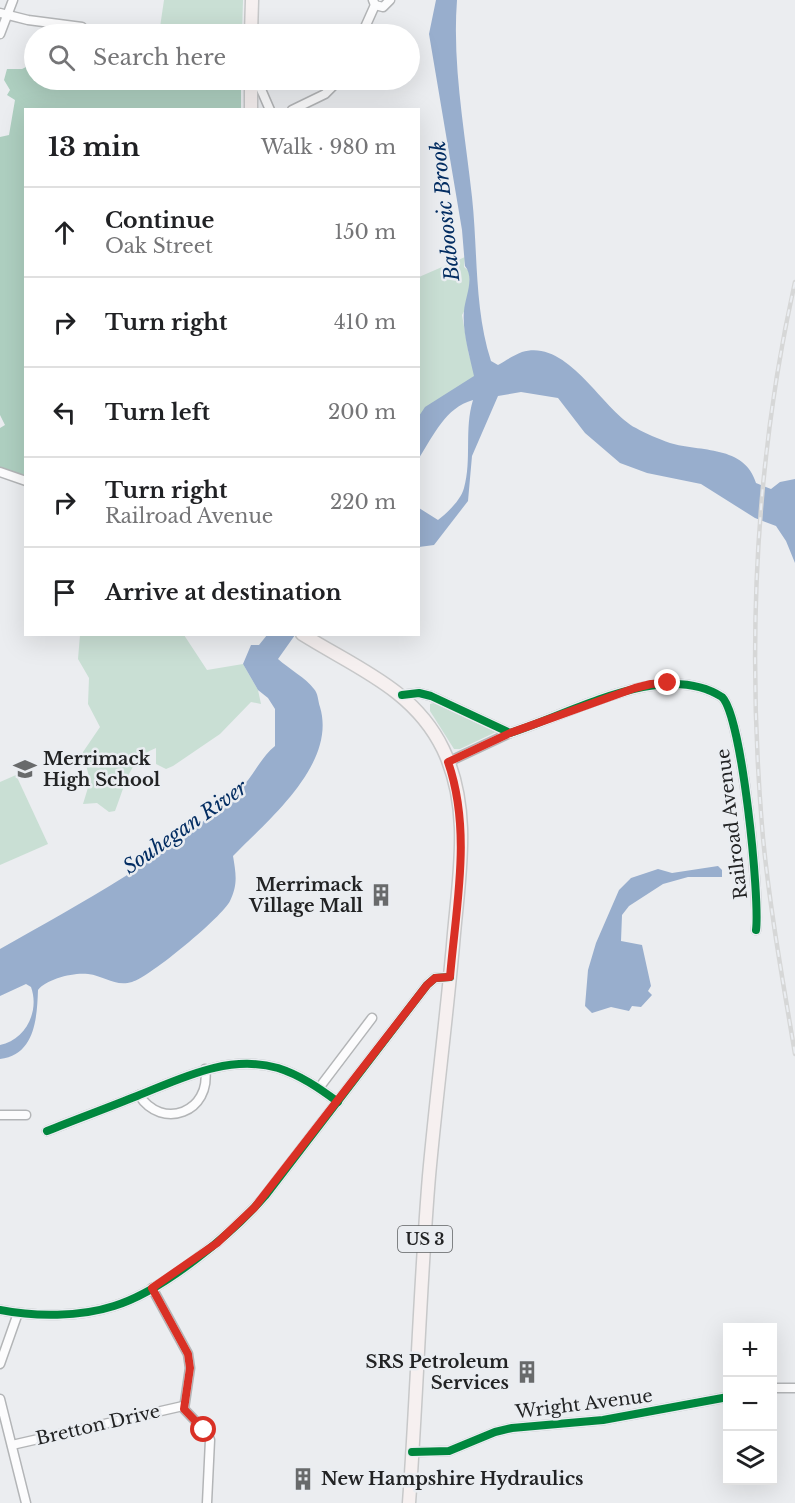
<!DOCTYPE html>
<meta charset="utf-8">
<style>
body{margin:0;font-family:"Libre Baskerville",serif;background:#f6f6f6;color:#202124}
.controls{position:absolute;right:18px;bottom:18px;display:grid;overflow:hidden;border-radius:0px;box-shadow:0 6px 24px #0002}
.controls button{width:54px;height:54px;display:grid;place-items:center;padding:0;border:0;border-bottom:2px solid #e0e0e0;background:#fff;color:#202124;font:30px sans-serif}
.stop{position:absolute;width:18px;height:18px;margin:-14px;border:4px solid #d93025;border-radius:50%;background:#fff}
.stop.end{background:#d93025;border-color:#fff;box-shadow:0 2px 6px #0008}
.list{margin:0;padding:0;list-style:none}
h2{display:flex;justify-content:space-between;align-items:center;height:78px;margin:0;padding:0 24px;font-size:26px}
h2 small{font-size:20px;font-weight:400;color:#757577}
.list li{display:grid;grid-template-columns:39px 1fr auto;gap:18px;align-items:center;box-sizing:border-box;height:90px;padding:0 24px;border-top:2px solid #e0e0e0}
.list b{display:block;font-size:22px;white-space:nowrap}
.list p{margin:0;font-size:20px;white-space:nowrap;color:#757577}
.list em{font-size:20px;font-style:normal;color:#757577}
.icon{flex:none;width:33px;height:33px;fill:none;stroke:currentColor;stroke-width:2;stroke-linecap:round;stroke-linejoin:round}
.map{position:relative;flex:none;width:795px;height:1503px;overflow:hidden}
.search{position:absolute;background:#fff;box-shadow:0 6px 24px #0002;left:24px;top:24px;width:396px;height:66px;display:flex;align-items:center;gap:15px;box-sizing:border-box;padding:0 21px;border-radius:33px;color:#757577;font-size:22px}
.panel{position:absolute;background:#fff;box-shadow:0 6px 24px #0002;left:24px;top:108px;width:396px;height:528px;border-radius:0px}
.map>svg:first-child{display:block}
</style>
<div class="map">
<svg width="795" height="1503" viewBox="0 0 795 1503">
<rect width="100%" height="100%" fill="#ebedf0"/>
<g fill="#c9dfd4">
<path d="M 164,0 L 243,0 L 242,34 L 159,34 Z"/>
<path d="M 465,257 L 464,267 L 469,271 L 471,299 L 462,315 L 469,355 L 476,375 L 419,424 L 419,277 Z"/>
<path d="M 80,635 L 184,635 L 207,670 L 243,664 L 258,690 L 261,704 L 251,702 L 220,734 L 173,766 L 166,769 L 156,764 L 156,748 C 129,758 125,786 115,811 L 109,812 L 97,803 L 83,804 L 90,781 L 83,752 L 100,727 L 88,704 L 89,678 L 78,659 Z"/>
<path d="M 434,703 L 496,730 L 496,732 L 460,749 L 454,749 L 430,711 L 430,704 Z"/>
<path d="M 16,775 L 48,844 L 0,865 L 0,782 Z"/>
</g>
<path fill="#aecfc0" d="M 34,63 L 34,80 L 241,80 L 241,109 L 26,110 L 25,477 L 0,470 L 0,428 L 5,425 L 0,415 L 0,137 L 9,135 L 15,100 L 7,95 L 10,90 L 4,80 L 7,69 L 22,69 Z"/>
<g fill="#98aecd">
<path d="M 436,0 L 457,0 C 452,65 465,132 472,197 C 478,252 474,308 491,361 L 498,365 C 505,361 514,355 522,352 C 568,338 602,410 636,428 C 646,434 659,439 670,443 C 700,452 745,445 756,483 L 771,489 L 780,482 L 795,479 L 795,563 L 786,541 L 776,526 L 755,518 L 701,484 L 647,473 L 620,463 L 585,433 L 558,398 L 521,392 L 498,396 L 472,456 L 468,501 L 434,545 L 419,547 L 419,508 L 438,520 C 447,513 461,500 464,488 C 472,460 464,429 473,400 C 445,408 434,435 419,458 L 419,416 L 425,407 L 474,376 C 470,357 462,331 464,311 C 465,297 475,278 465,266 L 462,230 L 429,34 Z"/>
<path d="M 267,635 L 295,635 L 278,659 C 289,669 306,678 314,689 C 318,693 318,701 320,707 C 337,764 268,820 233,856 C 236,874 238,884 230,901 C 223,916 150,977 132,982 C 115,987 105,976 88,974 C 74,972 46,979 38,990 C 37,1018 35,1055 0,1059 L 0,1045 C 25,1040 40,1012 31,987 L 26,984 L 0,996 L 0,949 C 80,904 174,853 240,789 C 254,776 260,758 275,746 L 275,709 L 268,698 L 258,690 L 243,664 L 251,645 L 259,645 Z"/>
<path d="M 718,866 L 722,870 L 722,877 L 688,877 L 663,884 L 629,906 L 622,915 L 621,941 L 642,945 L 651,986 L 648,991 L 652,995 L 641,1007 L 632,1006 L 629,1011 L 611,1007 L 592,1013 L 585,1006 L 588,970 L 596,943 L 619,890 L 631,878 L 658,869 L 672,873 Z"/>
</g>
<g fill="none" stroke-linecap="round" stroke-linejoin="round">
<g stroke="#b3b5b7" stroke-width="11">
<g id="street">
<path d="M 373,0 L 375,5 L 383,7 L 390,0"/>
<path d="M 0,13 L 28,20 L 82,27"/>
<path d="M 0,34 L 13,0"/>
<path d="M 362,34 L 375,5"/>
<path d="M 257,80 L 270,110"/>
<path d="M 292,110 L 325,94 L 339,80"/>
<path d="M 0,472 L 26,481"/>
<path d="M 402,695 L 419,693 L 431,696 L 510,733 C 571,714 663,659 722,697 C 742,716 760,898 756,930"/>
<path d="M 448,762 L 510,733"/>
<path d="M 319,1088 L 372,1018"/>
<path d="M 139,1095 C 162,1131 212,1112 205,1069"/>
<path d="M 0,1115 L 26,1115"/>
<path d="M 47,1131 C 77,1119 107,1108 137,1096 C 182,1078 228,1054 278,1068 C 300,1075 319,1088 338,1102"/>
<path d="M 152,1288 L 188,1354 L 190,1368 L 184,1409 L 207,1433 L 210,1440 L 207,1503"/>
<path d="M 0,1310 C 35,1317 80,1317 114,1306 C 163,1291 232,1234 265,1196 L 427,985 L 435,978 L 450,977"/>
<path d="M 0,1364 L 18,1313"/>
<path d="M 772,1388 L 795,1388"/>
<path d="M 0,1399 L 26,1503"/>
<path d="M 12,1445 L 183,1406"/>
<path d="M 412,1452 L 449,1451 L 495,1432 L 512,1428 L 603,1420 L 728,1397"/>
</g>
</g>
<g stroke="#c7c8c9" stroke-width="15">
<g id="primary">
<path d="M 251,34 L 252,0"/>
<path d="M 251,80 L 251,110"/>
<path d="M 302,634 C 356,668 414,689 443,749 C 473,811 458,880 453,945 C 446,1022 436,1099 429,1176 C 420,1285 417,1394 409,1503"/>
</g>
</g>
<use href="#street" stroke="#fcfcfd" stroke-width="8"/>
<use href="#primary" stroke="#f6f0f0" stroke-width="12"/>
<g stroke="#d6d7d7" stroke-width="4.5">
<path id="rail" d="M 795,282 C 754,465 747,652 763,838 C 770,910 783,982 795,1054"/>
</g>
<use href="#rail" stroke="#eaedf1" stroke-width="2" stroke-dasharray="7" stroke-linecap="butt"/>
<g stroke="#eaedf1" stroke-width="11">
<g id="cycleway">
<path d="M 402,695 L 419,693 L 431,696 L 510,733 C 571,714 663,659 722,697 C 742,716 760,898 756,930"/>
<path d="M 47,1131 C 77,1119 107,1108 137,1096 C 182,1078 228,1054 278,1068 C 300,1075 319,1088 338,1102"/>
<path d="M 0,1310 C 35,1317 80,1317 114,1306 C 163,1291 232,1234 265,1196 L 427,985 L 435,978 L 450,977"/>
<path d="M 412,1452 L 449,1451 L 495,1432 L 512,1428 L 603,1420 L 728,1397"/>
</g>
</g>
<use href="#cycleway" stroke="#00873e" stroke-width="8"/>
</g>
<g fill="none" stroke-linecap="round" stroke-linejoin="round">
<path stroke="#d93025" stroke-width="8" d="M 204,1430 L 184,1409 L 190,1368 L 188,1354 L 152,1288 L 217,1243 L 254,1208 L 427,985 L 435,978 L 450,977 C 456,906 472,831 448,762 L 510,733 L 635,688 L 651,684 L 668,683"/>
</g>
<defs>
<g id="school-bare" transform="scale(1.8)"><path d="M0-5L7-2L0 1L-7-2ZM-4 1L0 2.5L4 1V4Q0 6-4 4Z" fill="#686a6b" stroke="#eaedf1" stroke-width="2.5" paint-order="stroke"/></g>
<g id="building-bare" transform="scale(1.8)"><path d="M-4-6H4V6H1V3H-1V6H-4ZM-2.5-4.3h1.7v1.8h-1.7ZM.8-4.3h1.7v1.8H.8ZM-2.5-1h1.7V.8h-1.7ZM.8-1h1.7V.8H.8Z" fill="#686a6b" stroke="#eaedf1" stroke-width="2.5" paint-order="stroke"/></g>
</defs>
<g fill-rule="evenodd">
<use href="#school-bare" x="25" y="769"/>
<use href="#building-bare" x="381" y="895"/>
<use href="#building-bare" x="527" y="1372"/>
<use href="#building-bare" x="303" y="1479"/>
</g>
<g text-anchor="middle" stroke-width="5" stroke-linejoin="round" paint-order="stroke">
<rect fill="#eaedf1" stroke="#5e6062" stroke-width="1.5" x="398" y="1226" width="54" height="26" rx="4.5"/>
<g font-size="16" font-weight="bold" fill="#222324">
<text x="425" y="1245">US 3</text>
</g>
<g font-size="18" font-weight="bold" fill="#222324" stroke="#eaedf1" text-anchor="start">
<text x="43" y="765">Merrimack<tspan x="43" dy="21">High School</tspan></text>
<text x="363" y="891" text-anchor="end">Merrimack<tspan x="363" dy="21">Village Mall</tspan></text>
<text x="509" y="1368" text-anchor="end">SRS Petroleum<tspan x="509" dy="21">Services</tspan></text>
<text x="321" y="1485">New Hampshire Hydraulics</text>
</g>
<g font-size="18" fill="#222324" stroke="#eaedf1">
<text transform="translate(732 824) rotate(-97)" y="6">Railroad Avenue</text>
<text transform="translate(584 1404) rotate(-7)" y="6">Wright Avenue</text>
<text transform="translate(98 1425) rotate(-13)" y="6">Bretton Drive</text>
</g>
<g font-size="20" font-style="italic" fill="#032d62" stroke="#eaedf1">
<text transform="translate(445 211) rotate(-96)" y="7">Baboosic Brook</text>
<text transform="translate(185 827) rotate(-35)" y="7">Souhegan River</text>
</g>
</g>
</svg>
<div class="controls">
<button>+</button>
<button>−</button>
<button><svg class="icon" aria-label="layers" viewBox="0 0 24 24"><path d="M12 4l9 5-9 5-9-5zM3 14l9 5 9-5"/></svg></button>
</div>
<div class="stop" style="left:204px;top:1430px"></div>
<div class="stop end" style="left:668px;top:683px"></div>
<div class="search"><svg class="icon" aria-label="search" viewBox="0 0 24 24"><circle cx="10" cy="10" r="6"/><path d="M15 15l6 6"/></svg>Search here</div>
<section class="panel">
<h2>13 min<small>Walk · 980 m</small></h2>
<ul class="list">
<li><svg class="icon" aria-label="ahead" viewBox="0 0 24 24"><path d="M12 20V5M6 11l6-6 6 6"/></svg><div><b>Continue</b><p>Oak Street</p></div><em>150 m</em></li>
<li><svg class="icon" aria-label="right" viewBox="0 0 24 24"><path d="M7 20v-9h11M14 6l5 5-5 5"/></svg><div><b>Turn right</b></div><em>410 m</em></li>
<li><svg class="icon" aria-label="left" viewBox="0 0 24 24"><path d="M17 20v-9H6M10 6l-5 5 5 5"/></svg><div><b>Turn left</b></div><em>200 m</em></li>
<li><svg class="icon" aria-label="right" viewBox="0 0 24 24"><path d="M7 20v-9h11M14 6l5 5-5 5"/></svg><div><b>Turn right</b><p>Railroad Avenue</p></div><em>220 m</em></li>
<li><svg class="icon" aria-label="arrive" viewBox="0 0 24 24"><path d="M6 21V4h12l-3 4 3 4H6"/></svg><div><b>Arrive at destination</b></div></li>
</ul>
</section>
</div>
